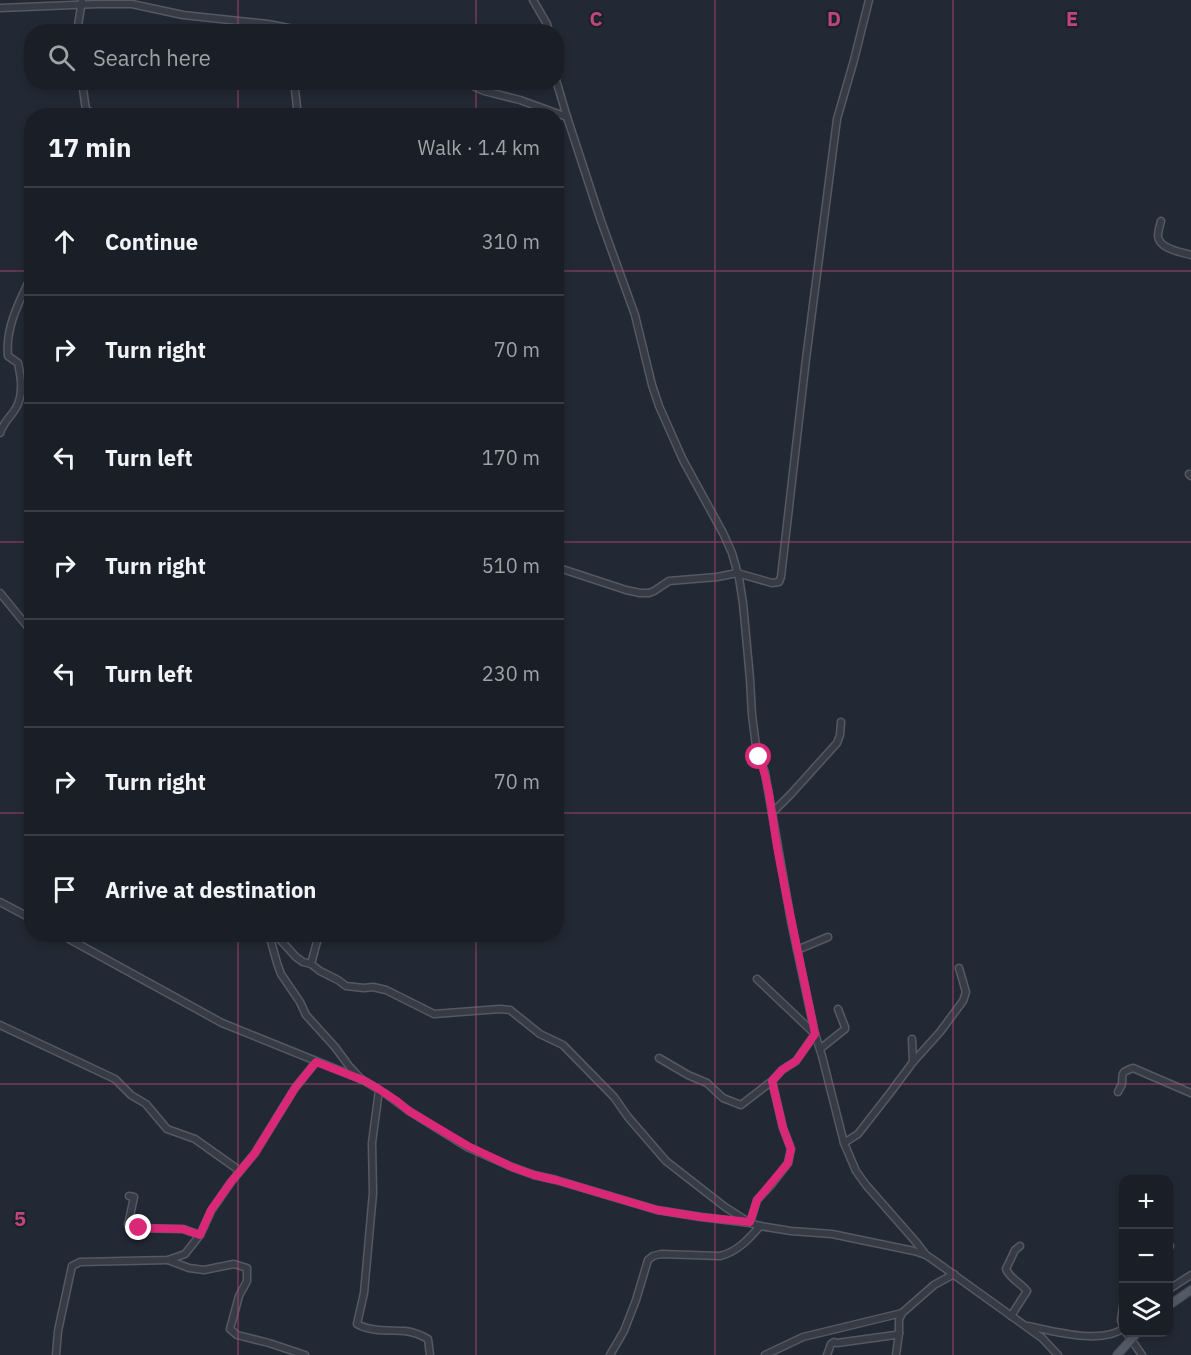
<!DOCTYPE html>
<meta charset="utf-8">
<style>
body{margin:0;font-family:"IBM Plex Sans",sans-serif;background:#272c33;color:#f1f3f6}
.controls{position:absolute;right:18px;bottom:18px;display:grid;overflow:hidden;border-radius:12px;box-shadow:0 3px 9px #0003}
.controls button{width:54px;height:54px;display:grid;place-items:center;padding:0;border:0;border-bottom:2px solid #383d44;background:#1a1f27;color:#f1f3f6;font:30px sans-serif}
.stop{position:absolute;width:18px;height:18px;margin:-14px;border:4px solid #db2777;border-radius:50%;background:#fff}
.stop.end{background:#db2777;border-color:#fff;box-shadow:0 2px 6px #0008}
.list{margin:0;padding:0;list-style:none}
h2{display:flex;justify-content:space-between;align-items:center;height:78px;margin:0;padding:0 24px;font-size:26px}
h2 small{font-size:20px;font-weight:400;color:#9fa2a7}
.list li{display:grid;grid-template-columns:39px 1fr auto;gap:18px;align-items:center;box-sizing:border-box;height:108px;padding:0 24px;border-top:2px solid #383d44}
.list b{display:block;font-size:22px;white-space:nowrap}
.list em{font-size:20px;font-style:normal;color:#9fa2a7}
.icon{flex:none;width:33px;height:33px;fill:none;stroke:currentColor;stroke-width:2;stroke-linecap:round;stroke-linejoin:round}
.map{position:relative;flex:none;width:1191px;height:1355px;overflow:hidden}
.search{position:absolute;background:#1a1f27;box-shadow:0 3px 9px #0003;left:24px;top:24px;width:540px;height:66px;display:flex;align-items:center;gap:15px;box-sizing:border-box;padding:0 21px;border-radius:24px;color:#9fa2a7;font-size:22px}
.panel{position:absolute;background:#1a1f27;box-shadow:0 3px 9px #0003;left:24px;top:108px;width:540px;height:834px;border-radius:24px}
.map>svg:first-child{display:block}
</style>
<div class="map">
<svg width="1191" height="1355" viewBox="0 0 1191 1355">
<rect width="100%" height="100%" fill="#232934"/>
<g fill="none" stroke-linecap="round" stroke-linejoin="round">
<g stroke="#545963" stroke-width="9">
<g id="minor">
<path d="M 533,0 L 547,24 L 549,32"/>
<path d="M 0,8 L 97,4 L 132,4 L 183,15 L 268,24 L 309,32"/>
<path d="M 77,32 L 82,0"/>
<path d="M 556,80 L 567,117 L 601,221 L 635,315 L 652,385 L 659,406 L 683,460 L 723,533 L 732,553 L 739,578 L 743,603 L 750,679 L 752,715 L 756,746 L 765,773 L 791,921 L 815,1034 L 822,1056 L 844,1143 L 856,1171 L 866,1185 L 916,1242 L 926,1255"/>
<path d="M 82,82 L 86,110 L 86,116"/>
<path d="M 297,82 L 295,90 L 298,116"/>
<path d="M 464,82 L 484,91 L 520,100 L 567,117"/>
<path d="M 86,110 L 100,116"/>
<path d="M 1161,221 C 1160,225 1158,231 1158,236 C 1159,249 1181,252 1191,255"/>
<path d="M 21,390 L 26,393 L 32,393"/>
<path d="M 0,433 C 4,421 10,418 16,408 C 24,394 21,377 18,363 L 8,356 C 5,327 20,300 32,275"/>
<path d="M 1189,474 L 1191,476"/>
<path d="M 556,567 L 626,590 L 640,593 L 649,593 L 654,591 L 669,581 L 717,577 L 737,573 L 772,583 L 779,582 L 781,577 L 806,359 L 837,119 L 854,60 L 869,0"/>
<path d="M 0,593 L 32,632"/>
<path d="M 772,813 L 791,794 L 837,743 L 840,735 L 841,722"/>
<path d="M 0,902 L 32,919"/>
<path d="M 60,934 L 222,1023 L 363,1080 L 386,1094 L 409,1111 L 467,1147 L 512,1167 L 534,1175 L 556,1180 L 657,1210 L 701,1217 L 750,1223 L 760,1226 L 791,1231 L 832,1234 L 914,1251 L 926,1255 L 932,1259 L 1042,1338 L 1058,1355"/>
<path d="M 269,934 L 277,963 L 281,974 L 300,1002 L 306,1015 L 335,1047 L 349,1066 L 362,1080"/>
<path d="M 275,934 L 296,957 L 303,962 L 311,964 L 320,971 L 338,980 L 346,986 L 364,988 L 373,987 L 386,990 L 434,1014 L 500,1009 L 510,1010 L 540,1034 L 563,1045 L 614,1097 L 628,1117 L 666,1161 L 725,1207 L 750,1223 L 757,1200 L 771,1185 L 788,1163 L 791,1149 L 783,1128 L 772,1081 L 782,1070 L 796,1061 L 815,1034 L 757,979"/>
<path d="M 797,950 L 828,937"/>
<path d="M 311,964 L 319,934"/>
<path d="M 0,1025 L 115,1079 L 131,1095 L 146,1104 L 167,1129 L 195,1139 L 240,1171"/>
<path d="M 912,1039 L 913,1062"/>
<path d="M 820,1049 L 845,1029 L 845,1027 L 838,1009"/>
<path d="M 659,1058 L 688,1075 L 707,1083 L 723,1098 L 741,1105 L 772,1081"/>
<path d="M 379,1090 L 372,1143 L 373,1193 L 364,1293 L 357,1324 C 371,1332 390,1330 405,1331 C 413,1332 421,1335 428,1339 L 430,1355"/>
<path d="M 1118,1092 C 1119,1089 1121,1087 1122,1084 C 1123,1072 1120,1073 1133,1068 L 1191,1093"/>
<path d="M 844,1143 L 858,1134 L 890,1093 L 913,1062 L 940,1032 L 963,1001 L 966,992 L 959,968"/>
<path d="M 129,1196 L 134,1197 L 128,1225 L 132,1228 L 183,1229 L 200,1235"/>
<path d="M 1168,1248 L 1170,1246"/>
<path d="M 168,1260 L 189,1268 L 204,1270 L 234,1264 L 247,1268 L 247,1281 L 239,1296 L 230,1329 L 237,1335 L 269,1343 L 305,1355"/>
<path d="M 1168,1290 L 1191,1275"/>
<path d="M 1124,1299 L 1121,1320 L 1124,1329"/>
<path d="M 1011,1316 L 1027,1291 C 1021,1283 1010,1279 1006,1269 L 1015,1250 L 1020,1246"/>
<path d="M 1028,1326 C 1053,1331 1102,1345 1124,1328"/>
<path d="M 1126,1332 L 1142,1355"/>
<path d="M 56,1355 L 58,1331 L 72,1266 L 80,1262 L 168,1260 L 185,1254 L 200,1235 L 211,1211 L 231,1182 L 255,1153 L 295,1088 L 316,1062"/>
<path d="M 610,1355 L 624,1331 L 636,1300 L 648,1260 L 653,1256 L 661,1254 L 720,1256 C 737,1252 749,1239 760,1226"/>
<path d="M 765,1355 L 803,1337 L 902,1313"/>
<path d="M 827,1355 L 831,1344 L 834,1342 L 837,1343 L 895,1335 L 899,1333"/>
<path d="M 896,1355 L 899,1333 L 899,1320 L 902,1313 L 934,1285 L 954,1274"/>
</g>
</g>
<g stroke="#3f444f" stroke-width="10">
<g id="major">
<path d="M 1168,1306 L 1191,1290"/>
<path d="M 1117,1355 L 1138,1332"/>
</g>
</g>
<use href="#minor" stroke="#363b45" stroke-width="6"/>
<use href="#major" stroke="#545a65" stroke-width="8"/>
</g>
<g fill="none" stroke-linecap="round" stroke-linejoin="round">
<path stroke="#db2777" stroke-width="8" d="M 139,1228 L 183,1229 L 200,1235 L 211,1210 L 231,1182 L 255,1153 L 295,1088 L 316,1062 L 363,1080 L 374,1086 L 397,1101 L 409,1111 L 468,1146 L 512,1167 L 534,1175 L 556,1180 L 657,1210 L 701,1217 L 750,1222 L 757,1200 L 788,1163 L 791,1149 L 783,1128 L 772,1081 L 782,1070 L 796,1061 L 815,1034 C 803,973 789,913 778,852 C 772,821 771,787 759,757"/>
</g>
<path fill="none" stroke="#bd477a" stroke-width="1.5" stroke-opacity="0.55" d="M 238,0 L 238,32M 476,0 L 476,32M 715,0 L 715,1355M 953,0 L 953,1355M 238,82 L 238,116M 476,82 L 476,116M 0,271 L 32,271M 556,271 L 1191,271M 0,542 L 32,542M 556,542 L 1191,542M 0,813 L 32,813M 556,813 L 1191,813M 238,934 L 238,1355M 476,934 L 476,1355M 0,1084 L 1191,1084"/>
<g font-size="20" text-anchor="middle" font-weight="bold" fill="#bd477a" stroke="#1b202a" stroke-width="4.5" stroke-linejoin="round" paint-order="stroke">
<text x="596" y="26">C</text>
<text x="834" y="26">D</text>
<text x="1072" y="26">E</text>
<text x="20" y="1226">5</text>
</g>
</svg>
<div class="controls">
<button>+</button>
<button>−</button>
<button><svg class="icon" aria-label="layers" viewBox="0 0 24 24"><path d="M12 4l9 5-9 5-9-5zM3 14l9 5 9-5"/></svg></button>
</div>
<div class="stop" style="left:759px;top:757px"></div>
<div class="stop end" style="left:139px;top:1228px"></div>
<div class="search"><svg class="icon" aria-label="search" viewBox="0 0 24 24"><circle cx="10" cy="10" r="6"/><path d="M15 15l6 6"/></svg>Search here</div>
<section class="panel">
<h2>17 min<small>Walk · 1.4 km</small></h2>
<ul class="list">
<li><svg class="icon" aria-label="ahead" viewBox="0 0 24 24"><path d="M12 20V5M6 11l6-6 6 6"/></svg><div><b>Continue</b></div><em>310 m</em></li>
<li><svg class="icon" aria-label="right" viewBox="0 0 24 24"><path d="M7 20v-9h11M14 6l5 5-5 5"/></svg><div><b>Turn right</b></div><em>70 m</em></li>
<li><svg class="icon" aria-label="left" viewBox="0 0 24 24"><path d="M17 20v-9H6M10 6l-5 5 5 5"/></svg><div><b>Turn left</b></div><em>170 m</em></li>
<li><svg class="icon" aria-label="right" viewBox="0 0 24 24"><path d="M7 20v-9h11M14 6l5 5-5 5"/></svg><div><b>Turn right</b></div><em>510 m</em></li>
<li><svg class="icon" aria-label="left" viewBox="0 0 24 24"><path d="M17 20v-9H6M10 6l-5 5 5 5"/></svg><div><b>Turn left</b></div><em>230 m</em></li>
<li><svg class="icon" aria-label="right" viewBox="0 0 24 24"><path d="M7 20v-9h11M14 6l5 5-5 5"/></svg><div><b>Turn right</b></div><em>70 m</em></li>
<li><svg class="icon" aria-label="arrive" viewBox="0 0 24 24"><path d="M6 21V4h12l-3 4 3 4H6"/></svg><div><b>Arrive at destination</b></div></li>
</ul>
</section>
</div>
